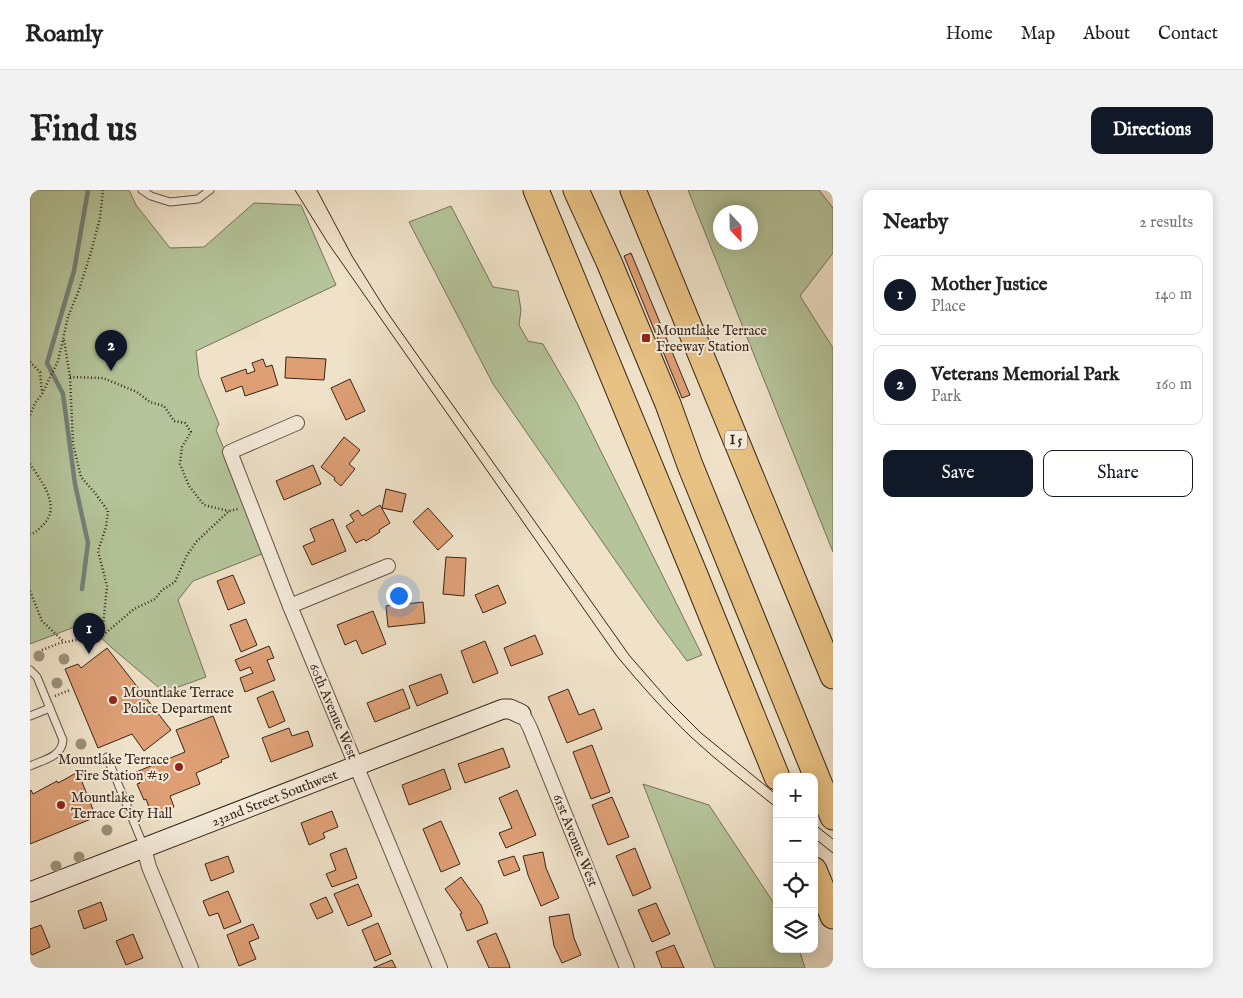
<!DOCTYPE html>
<meta charset="utf-8">
<style>
body{margin:0;font-family:"IM FELL English",serif;background:#f2f2f2;color:#222}
.controls{position:absolute;right:15px;bottom:15px;display:grid;overflow:hidden;border-radius:10px;box-shadow:0 2px 12px #0003}
.controls button{width:45px;height:45px;display:grid;place-items:center;padding:0;border:0;border-bottom:1px solid #e0e0e0;background:#fff;color:#222;font:25px sans-serif}
.compass{position:absolute;left:683px;top:15px;width:45px;height:45px;border-radius:50%;background:#fff;box-shadow:0 2px 12px #0003;rotate:158deg}
.you{position:absolute;left:368px;top:405px;width:18px;height:18px;margin:-12px;border:4px solid #fff;border-radius:50%;background:#1a73e8;box-shadow:0 0 0 8px #1a73e833}
.badge{display:grid;place-items:center;width:32px;height:32px;border-radius:50%;background:#111827;color:#fff;font-size:16px;font-weight:700}
.pin{position:absolute;translate:-50% -41px;filter:drop-shadow(0 1px 2px #0008)}
.pin::after{content:'';position:absolute;top:26px;width:18px;height:15px;background:inherit;clip-path:polygon(0 0,100% 0,50% 100%)}
.list{margin:0;padding:0;list-style:none}
h2{display:flex;justify-content:space-between;align-items:center;height:65px;margin:0;padding:0 20px;font-size:21px}
h2 small{font-size:16px;font-weight:400;color:#767676}
.list li{display:grid;grid-template-columns:32px 1fr auto;gap:15px;align-items:center;box-sizing:border-box;height:80px;margin:0 10px 10px;padding:0 10px;border:1px solid #e0e0e0;border-radius:10px}
.list b{display:block;font-size:19px;white-space:nowrap}
.list p{margin:0;font-size:16px;white-space:nowrap;color:#767676}
.list em{font-size:16px;font-style:normal;color:#767676}
.actions{display:flex;gap:10px;padding:15px 20px}
.actions a{flex:1;padding:11px 0;border:1px solid #111827;border-radius:10px;text-align:center;font-size:18px;color:#111827}
.actions .main{background:#111827;color:#fff}
.icon{flex:none;width:28px;height:28px;fill:none;stroke:currentColor;stroke-width:2;stroke-linecap:round;stroke-linejoin:round}
.map{position:relative;flex:none;width:803px;height:778px;overflow:hidden;border-radius:10px}
header{display:flex;align-items:center;gap:30px;box-sizing:border-box;height:70px;padding:0 25px;background:#fff;border-bottom:1px solid #e0e0e0}
header strong{font-size:24px}
nav{display:flex;gap:28px;margin-inline-start:auto;font-size:18px}
.intro{display:flex;align-items:center;justify-content:space-between;box-sizing:border-box;height:120px;padding:0 30px}
h1{margin:0;font-size:35px}
.button{padding:12px 22px;border-radius:10px;background:#111827;color:#fff;font-size:18px;font-weight:700}
main{display:flex;gap:30px;padding:0 30px}
aside{flex:1;background:#fff;border-radius:10px;box-shadow:0 2px 12px #0003}
.map>svg:first-child{display:block}
</style>
<header>
<strong>Roamly</strong>
<nav><a>Home</a><a>Map</a><a>About</a><a>Contact</a></nav>
</header>
<div class="intro"><h1>Find us</h1><a class="button">Directions</a></div>
<main>
<div class="map">
<svg width="803" height="778" viewBox="0 0 803 778">
<rect width="100%" height="100%" fill="#efe2c9"/>
<filter id="stains"><feTurbulence type="fractalNoise" baseFrequency=".004" numOctaves="4"/><feColorMatrix values="0 0 0 0 .2 0 0 0 0 .09 0 0 0 0 .02 0 0 0 .5 -.17"/></filter>
<radialGradient id="worn" r=".72"><stop offset=".6" stop-color="#630" stop-opacity="0"/><stop offset="1" stop-color="#630" stop-opacity=".3"/></radialGradient>
<g fill="#b5c49a" stroke="#767459" fill-rule="evenodd">
<path d="M 0,0 L 99,0 L 106,15 L 140,58 L 174,57 L 224,13 L 271,15 L 306,95 L 166,161 L 169,186 L 189,234 L 186,240 L 237,362 L 163,391 L 148,410 L 176,487 L 134,502 L 82,458 L 55,433 L 0,454 Z"/>
<path d="M 658,0 L 789,0 L 803,18 L 803,63 L 770,106 L 803,158 L 803,362 ZM 720,22 L 720,52 L 690,52 L 690,22 Z"/>
<path d="M 421,16 L 463,97 L 488,101 L 491,120 L 489,135 L 498,151 L 513,154 L 547,213 L 672,465 L 657,471 L 628,432 L 463,194 L 379,32 Z"/>
<path d="M 613,594 L 679,615 L 747,718 L 747,759 L 769,759 L 775,778 L 685,778 Z"/>
</g>
<g fill="none" stroke-linecap="round" stroke-linejoin="round">
<path stroke="#738177" stroke-width="4.5" d="M 52,399 L 58,353 L 45,294 L 33,204 L 17,173 L 44,81 L 58,0"/>
</g>
<g fill="#de9f75" stroke="#382518">
<path d="M 601,63 L 660,205 L 652,208 L 594,66 Z"/>
<path d="M 256,167 L 296,169 L 294,190 L 255,188 Z"/>
<path d="M 233,169 L 236,177 L 242,175 L 248,195 L 215,206 L 212,196 L 196,202 L 191,188 L 216,179 L 217,184 L 225,181 L 222,173 Z"/>
<path d="M 320,189 L 335,221 L 316,230 L 301,198 Z"/>
<path d="M 314,247 L 330,260 L 319,274 L 325,279 L 311,296 L 304,290 L 305,288 L 291,277 Z"/>
<path d="M 283,275 L 291,294 L 254,310 L 246,291 Z"/>
<path d="M 356,299 L 376,304 L 372,322 L 352,318 Z"/>
<path d="M 350,315 L 360,333 L 349,340 L 350,342 L 336,351 L 334,349 L 326,353 L 316,336 L 324,331 L 320,325 L 328,320 L 332,326 Z"/>
<path d="M 398,318 L 423,346 L 408,360 L 383,332 Z"/>
<path d="M 303,329 L 316,361 L 282,375 L 273,356 L 285,351 L 280,339 Z"/>
<path d="M 416,367 L 436,368 L 434,406 L 413,404 Z"/>
<path d="M 203,385 L 215,413 L 198,420 L 187,391 Z"/>
<path d="M 468,395 L 476,413 L 453,423 L 445,405 Z"/>
<path d="M 393,412 L 395,433 L 358,437 L 356,416 Z"/>
<path d="M 343,421 L 356,454 L 332,464 L 326,450 L 315,455 L 307,435 Z"/>
<path d="M 216,429 L 227,455 L 211,462 L 200,435 Z"/>
<path d="M 505,445 L 513,464 L 481,476 L 474,458 Z"/>
<path d="M 455,451 L 468,483 L 443,493 L 431,461 Z"/>
<path d="M 239,456 L 244,468 L 237,470 L 245,490 L 215,502 L 210,488 L 223,483 L 220,477 L 210,481 L 205,470 Z"/>
<path d="M 77,458 L 141,540 L 114,561 L 102,544 L 68,558 L 35,479 L 48,474 L 51,478 Z"/>
<path d="M 411,484 L 418,503 L 387,516 L 379,496 Z"/>
<path d="M 373,499 L 380,518 L 345,532 L 337,513 Z"/>
<path d="M 538,499 L 549,525 L 564,519 L 572,539 L 537,553 L 518,507 Z"/>
<path d="M 243,501 L 255,531 L 239,538 L 227,508 Z"/>
<path d="M 183,526 L 199,567 L 191,570 L 192,572 L 166,583 L 170,594 L 140,606 L 144,617 L 130,622 L 128,617 L 120,620 L 116,609 L 114,610 L 107,594 L 110,593 L 106,582 L 155,562 L 146,540 Z"/>
<path d="M 259,538 L 262,546 L 278,541 L 283,556 L 241,572 L 232,548 Z"/>
<path d="M 562,555 L 580,602 L 561,609 L 543,562 Z"/>
<path d="M 473,558 L 480,577 L 435,593 L 428,574 Z"/>
<path d="M 414,579 L 421,599 L 379,615 L 372,595 Z"/>
<path d="M 48,582 L 66,627 L 0,654 L 0,601 L 1,600 L 3,604 L 27,591 L 28,593 Z"/>
<path d="M 487,600 L 506,645 L 476,658 L 469,643 L 482,638 L 469,608 Z"/>
<path d="M 582,607 L 599,647 L 578,655 L 562,615 Z"/>
<path d="M 302,621 L 308,637 L 293,643 L 295,648 L 279,655 L 271,633 Z"/>
<path d="M 411,631 L 430,674 L 411,682 L 393,639 Z"/>
<path d="M 316,658 L 327,688 L 302,697 L 296,684 L 306,680 L 300,664 Z"/>
<path d="M 605,658 L 621,698 L 603,706 L 586,666 Z"/>
<path d="M 513,662 L 516,678 L 529,708 L 511,716 L 498,685 L 493,666 Z"/>
<path d="M 198,666 L 204,682 L 181,691 L 175,674 Z"/>
<path d="M 484,666 L 490,680 L 474,686 L 468,671 Z"/>
<path d="M 431,687 L 451,715 L 458,733 L 437,741 L 430,724 L 432,723 L 415,699 Z"/>
<path d="M 328,694 L 342,726 L 318,736 L 304,704 Z"/>
<path d="M 198,701 L 211,732 L 194,739 L 188,723 L 179,726 L 173,711 Z"/>
<path d="M 296,707 L 303,722 L 287,729 L 280,714 Z"/>
<path d="M 71,712 L 77,730 L 54,739 L 48,721 Z"/>
<path d="M 626,713 L 640,744 L 622,752 L 608,720 Z"/>
<path d="M 539,724 L 544,748 L 551,765 L 532,773 L 524,756 L 519,727 Z"/>
<path d="M 348,733 L 361,764 L 345,771 L 332,740 Z"/>
<path d="M 223,734 L 229,748 L 219,752 L 226,769 L 209,776 L 197,745 Z"/>
<path d="M 11,735 L 20,757 L 2,765 L 0,761 L 0,739 Z"/>
<path d="M 466,743 L 479,774 L 480,778 L 459,778 L 447,751 Z"/>
<path d="M 103,744 L 113,768 L 96,775 L 86,751 Z"/>
<path d="M 644,755 L 654,778 L 632,778 L 626,762 Z"/>
<path d="M 362,770 L 366,778 L 343,778 Z"/>
</g>
<g fill="none" stroke-linecap="round" stroke-linejoin="round">
<g stroke="#665444" stroke-width="9">
<g id="lane">
<path d="M 112,0 L 121,6 L 140,12 L 168,9 L 180,0"/>
<path d="M 0,480 L 7,487 L 33,550 C 32,567 13,570 0,576"/>
<path d="M 0,526 L 20,518"/>
<path d="M 77,567 L 114,657"/>
</g>
</g>
<g stroke="#665444" stroke-width="16">
<g id="street">
<path d="M 267,233 L 200,262 L 260,416 L 410,778"/>
<path d="M 260,416 L 358,376"/>
<path d="M 491,524 L 496,530 L 500,538 L 597,778"/>
<path d="M 114,658 L 119,677 L 161,778"/>
</g>
</g>
<g stroke="#382518" stroke-width="21">
<g id="secondary">
<path id="s1" d="M 0,702 L 473,519 L 480,519 L 491,524"/>
</g>
</g>
<g stroke="#382518" stroke-width="27">
<g id="highway">
<path d="M 506,0 L 665,385 L 747,587"/>
<path d="M 546,0 L 579,72 L 638,214 L 660,275 L 803,627"/>
<path d="M 603,0 L 803,486"/>
<path d="M 784,680 L 803,726"/>
</g>
</g>
<g stroke="#382518" stroke-width="2.5" stroke-dasharray="1 2.5" stroke-linecap="butt">
<path d="M 34,150 L 40,187 L 43,254 L 51,287 L 65,303 L 78,321 L 76,337 L 68,361 L 77,396 L 72,446"/>
<path d="M 0,172 L 10,182 L 12,203"/>
<path d="M 40,187 L 73,188 L 107,202 L 120,212 L 134,216 L 144,231 L 155,233 L 161,242 L 152,257 L 150,274 L 159,296 L 174,315 L 199,321"/>
<path d="M 0,225 L 5,213 L 12,204 L 28,171 L 38,127 L 49,100 L 61,62 L 70,28 L 73,0"/>
<path d="M 0,274 C 11,291 32,316 13,335 C 9,339 6,343 0,344"/>
<path d="M 0,401 L 12,431 L 34,452"/>
<path d="M 12,460 L 30,453 L 46,450 L 72,446 L 104,419 L 125,409 L 132,400 L 145,392 L 157,365 L 167,351 L 199,321 L 208,319"/>
<path d="M 25,506 L 40,500"/>
</g>
<use href="#lane" stroke="#f5ecdc" stroke-width="7"/>
<use href="#street" stroke="#f5ecdc" stroke-width="14"/>
<use href="#secondary" stroke="#f5ecdc" stroke-width="19"/>
<use href="#highway" stroke="#e8c184" stroke-width="25"/>
<g stroke="#382518" stroke-width="1">
<path d="M 265,0 L 298,53 L 586,465 C 610,494 634,521 661,547 C 688,572 718,595 747,618"/>
<path d="M 287,0 L 322,66 L 357,122 L 599,465 L 639,511 L 671,543 L 747,605"/>
<path d="M 784,634 L 803,649"/>
<path d="M 784,648 L 803,663"/>
</g>
</g>
<g fill="#9b9079">
<circle cx="9" cy="466" r="5.5"/>
<circle cx="34" cy="469" r="5.5"/>
<circle cx="27" cy="493" r="5.5"/>
<circle cx="51" cy="554" r="5.5"/>
<circle cx="77" cy="640" r="5.5"/>
<circle cx="49" cy="667" r="5.5"/>
<circle cx="26" cy="676" r="5.5"/>
</g>
<g fill="#8f2418" stroke="#f5ecdc" stroke-width="2">
<rect x="611" y="143" width="10" height="10" rx="2.5"/>
<circle cx="83" cy="510" r="5"/>
<circle cx="149" cy="577" r="5"/>
<circle cx="31" cy="615" r="5"/>
</g>
<g text-anchor="middle" stroke-width="4" stroke-linejoin="round" paint-order="stroke">
<rect fill="#f5ecdc" stroke="#716153" stroke-width="1" x="695" y="240.5" width="22" height="19" rx="4"/>
<g font-size="12" font-weight="bold" fill="#382518">
<text x="706" y="254">I 5</text>
</g>
<g font-size="14" fill="#382518" stroke="#f5ecdc" text-anchor="start">
<text x="626" y="145">Mountlake Terrace<tspan x="626" dy="16">Freeway Station</tspan></text>
<text x="93" y="507">Mountlake Terrace<tspan x="93" dy="16">Police Department</tspan></text>
<text x="139" y="574" text-anchor="end">Mountlake Terrace<tspan x="139" dy="16">Fire Station #19</tspan></text>
<text x="41" y="612">Mountlake<tspan x="41" dy="16">Terrace City Hall</tspan></text>
</g>
<g font-size="14" fill="#382518" stroke="#f5ecdc">
<text transform="translate(304 521) rotate(67)" y="5">60th Avenue West</text>
<text dy="5" stroke="none"><textPath href="#s1" startOffset="262">232nd Street Southwest</textPath></text>
<text transform="translate(546 650) rotate(68)" y="5">61st Avenue West</text>
</g>
</g>
<rect width="100%" height="100%" filter="url(#stains)"/>
<rect width="100%" height="100%" fill="url(#worn)"/>
</svg>
<div class="controls">
<button>+</button>
<button>−</button>
<button><svg class="icon" aria-label="locate" viewBox="0 0 24 24"><circle cx="12" cy="12" r="6"/><path d="M12 2v4M12 18v4M2 12h4M18 12h4"/></svg></button>
<button><svg class="icon" aria-label="layers" viewBox="0 0 24 24"><path d="M12 4l9 5-9 5-9-5zM3 14l9 5 9-5"/></svg></button>
</div>
<svg class="compass" viewBox="-18 -18 36 36"><path d="M0-13l5 13h-10z" fill="#e53935"/><path d="M0 13l5-13h-10z" fill="#767676"/></svg>
<div class="you"></div>
<div class="pin badge" style="left:59px;top:464px">1</div>
<div class="pin badge" style="left:81px;top:181px">2</div>
</div>
<aside>
<h2>Nearby<small>2 results</small></h2>
<ul class="list">
<li><span class="badge">1</span><div><b>Mother Justice</b><p>Place</p></div><em>140 m</em></li>
<li><span class="badge">2</span><div><b>Veterans Memorial Park</b><p>Park</p></div><em>160 m</em></li>
</ul>
<div class="actions"><a class="main">Save</a><a>Share</a></div>
</aside>
</main>
